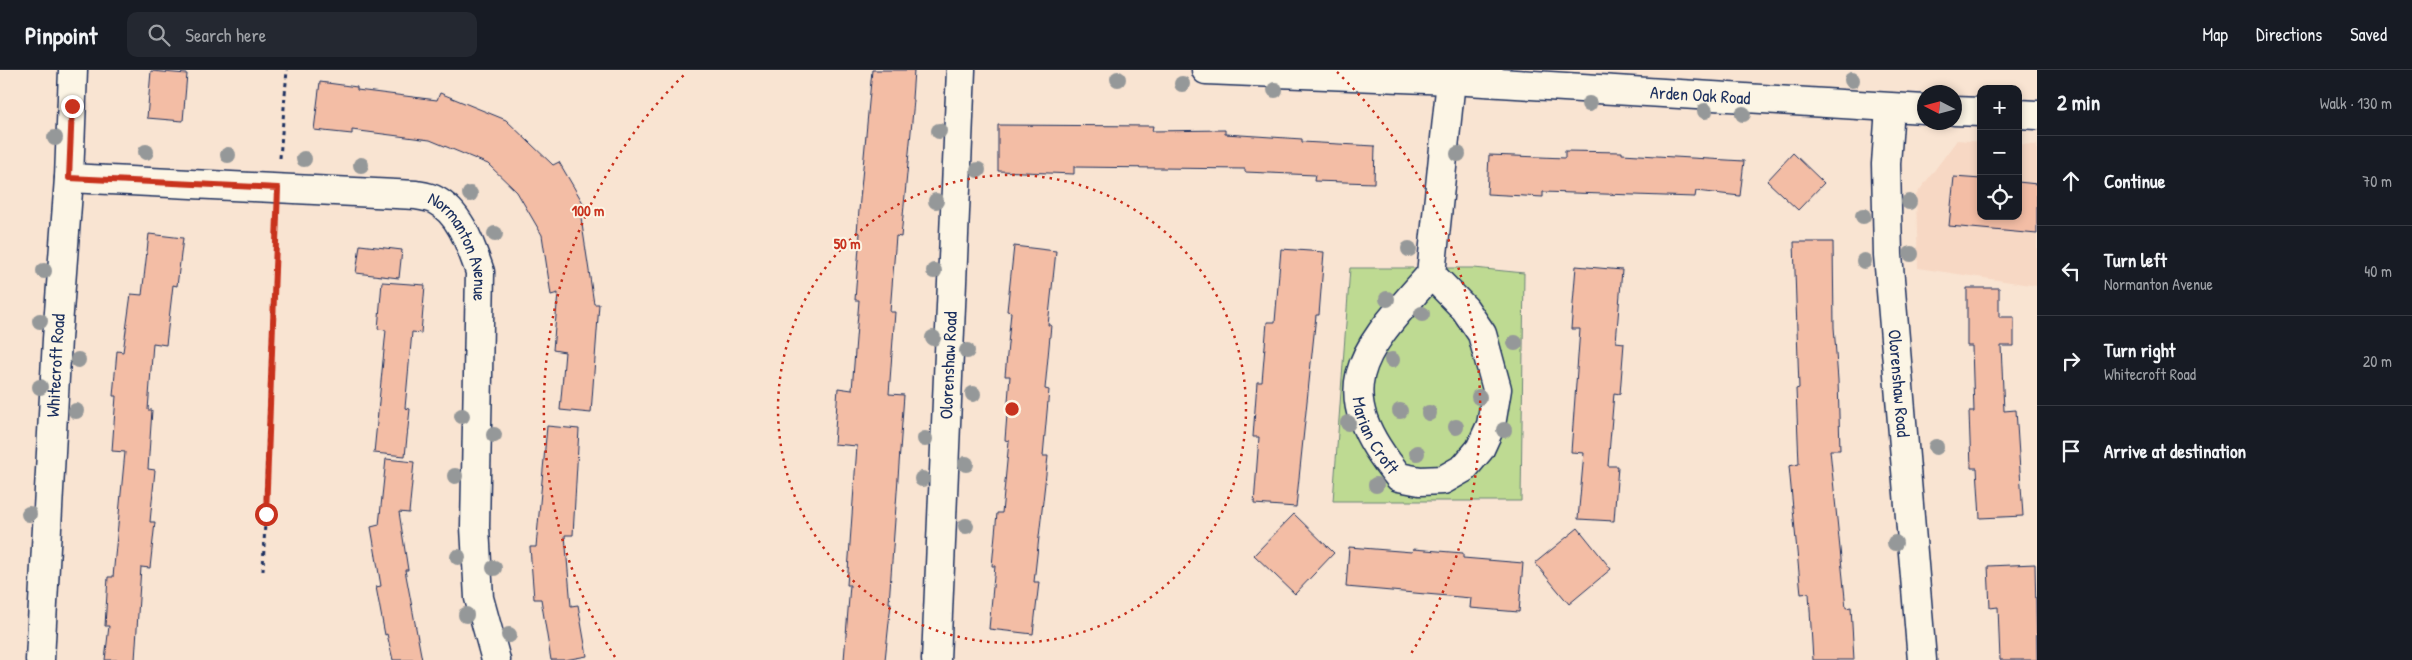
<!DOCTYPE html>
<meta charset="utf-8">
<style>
body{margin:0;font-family:"Patrick Hand",sans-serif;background:#242831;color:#f1f3f6}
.controls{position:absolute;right:15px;top:15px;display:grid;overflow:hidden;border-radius:10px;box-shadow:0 2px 8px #0003}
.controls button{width:45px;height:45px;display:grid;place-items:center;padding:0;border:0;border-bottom:1px solid #363941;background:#171b24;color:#f1f3f6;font:25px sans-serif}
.compass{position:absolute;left:1917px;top:15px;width:45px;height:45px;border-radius:50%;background:#171b24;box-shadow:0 2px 8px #0003;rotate:276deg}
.stop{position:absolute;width:15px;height:15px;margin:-11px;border:4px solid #c8321e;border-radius:50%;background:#fff}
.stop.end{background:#c8321e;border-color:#fff;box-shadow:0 1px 5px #0008}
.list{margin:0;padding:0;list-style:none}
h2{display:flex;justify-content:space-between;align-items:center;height:65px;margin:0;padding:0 20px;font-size:21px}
h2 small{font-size:16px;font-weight:400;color:#9ea1a6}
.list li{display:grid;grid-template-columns:32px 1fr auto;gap:15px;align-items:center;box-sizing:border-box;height:90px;padding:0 20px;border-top:1px solid #363941}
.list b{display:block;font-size:19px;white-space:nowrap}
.list p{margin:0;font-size:16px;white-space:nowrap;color:#9ea1a6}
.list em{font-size:16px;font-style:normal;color:#9ea1a6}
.icon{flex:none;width:28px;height:28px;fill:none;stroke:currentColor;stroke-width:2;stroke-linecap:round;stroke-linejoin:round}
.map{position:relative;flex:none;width:2037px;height:590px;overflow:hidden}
header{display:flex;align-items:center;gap:30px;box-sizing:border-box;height:70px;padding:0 25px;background:#171b24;border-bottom:1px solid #363941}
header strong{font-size:24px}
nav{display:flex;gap:28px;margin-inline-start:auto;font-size:18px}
.search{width:350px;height:45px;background:#242831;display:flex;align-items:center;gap:12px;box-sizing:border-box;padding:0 18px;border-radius:10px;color:#9ea1a6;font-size:19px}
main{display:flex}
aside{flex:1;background:#171b24}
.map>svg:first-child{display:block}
</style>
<header>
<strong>Pinpoint</strong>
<div class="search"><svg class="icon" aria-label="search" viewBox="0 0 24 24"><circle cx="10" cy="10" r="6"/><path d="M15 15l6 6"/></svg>Search here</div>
<nav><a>Map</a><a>Directions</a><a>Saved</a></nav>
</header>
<main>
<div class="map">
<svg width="2037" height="590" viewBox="0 0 2037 590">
<rect width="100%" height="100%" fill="#f9e4d2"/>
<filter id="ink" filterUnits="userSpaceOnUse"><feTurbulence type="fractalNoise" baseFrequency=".02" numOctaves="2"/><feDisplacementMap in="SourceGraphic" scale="10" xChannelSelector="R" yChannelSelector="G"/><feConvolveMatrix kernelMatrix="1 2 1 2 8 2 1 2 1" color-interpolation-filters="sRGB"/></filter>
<g filter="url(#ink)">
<path fill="#f7d8c4" d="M 1957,70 L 1981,72 L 1981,146 L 2018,146 L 2018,74 L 2037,75 L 2037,216 L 1918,198 L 1916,125 Z"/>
<path fill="#beda92" stroke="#6c8478" d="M 1350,198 L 1474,198 L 1524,203 L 1521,431 L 1333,431 Z"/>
<g fill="#f3bda5" stroke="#1b2f5e">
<path d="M 872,0 L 914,0 L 912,29 L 914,30 L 901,167 L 896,166 L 890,242 L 895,242 L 889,324 L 904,325 L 889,533 L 891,533 L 885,590 L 844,590 L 850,515 L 847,515 L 857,376 L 834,374 L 838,318 L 852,320 L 859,230 L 855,230 L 860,163 L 857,162 Z"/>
<path d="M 151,1 L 187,4 L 183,51 L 147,48 Z"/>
<path d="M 320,12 L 357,17 L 357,20 L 437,30 L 440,23 L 506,50 L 553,95 L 559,92 L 586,138 L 580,141 L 594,234 L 599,234 L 591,343 L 560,340 L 565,282 L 553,280 L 558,223 L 551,225 L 542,165 L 517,122 L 488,94 L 430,70 L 352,60 L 352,64 L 314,60 Z"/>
<path d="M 998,55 L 1153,56 L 1152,61 L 1225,60 L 1225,64 L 1302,69 L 1302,72 L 1375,76 L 1374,113 L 1314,111 L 1315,105 L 1245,102 L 1245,99 L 1074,97 L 1074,104 L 998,101 Z"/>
<path d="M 1565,81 L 1622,82 L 1622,84 L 1744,91 L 1740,126 L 1696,121 L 1695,127 L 1543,122 L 1543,127 L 1487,124 L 1489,85 L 1565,88 Z"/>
<path d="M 1793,83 L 1824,113 L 1798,140 L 1767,111 Z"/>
<path d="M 1954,107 L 1981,109 L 1981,146 L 2018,146 L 2018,112 L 2037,114 L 2037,164 L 1949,156 Z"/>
<path d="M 149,164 L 183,168 L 177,216 L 173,215 L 166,275 L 153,273 L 148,340 L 152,340 L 148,399 L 155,400 L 150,452 L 155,452 L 150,498 L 141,497 L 135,590 L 105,590 L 109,556 L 105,556 L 108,507 L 113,507 L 125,382 L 112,381 L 116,326 L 113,326 L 117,281 L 123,282 L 131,224 L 142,225 Z"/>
<path d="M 1794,172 L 1833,172 L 1834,257 L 1838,310 L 1840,380 L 1830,380 L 1846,538 L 1851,537 L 1854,590 L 1813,590 L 1809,523 L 1801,524 L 1789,396 L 1799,394 L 1796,319 L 1799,318 Z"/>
<path d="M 360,175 L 402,180 L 399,208 L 356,203 Z"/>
<path d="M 1014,176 L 1056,181 L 1048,255 L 1051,255 L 1045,319 L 1049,320 L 1043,386 L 1048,386 L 1034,512 L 1039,512 L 1033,564 L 989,559 L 995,496 L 992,496 L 997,443 L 1002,443 L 1009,371 L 1005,370 L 1010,306 L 1005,306 L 1011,242 L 1007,241 Z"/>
<path d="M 1281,179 L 1324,182 L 1319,245 L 1316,245 L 1296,437 L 1254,434 L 1259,367 L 1253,367 L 1257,312 L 1262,312 L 1267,252 L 1275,252 Z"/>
<path d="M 1576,196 L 1622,200 L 1616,272 L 1624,273 L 1620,324 L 1614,323 L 1608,396 L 1618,396 L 1614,451 L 1578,449 L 1584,383 L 1571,382 L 1580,259 L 1571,259 Z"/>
<path d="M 382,212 L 425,215 L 421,263 L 412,262 L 405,338 L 410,339 L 405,386 L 374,383 L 386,260 L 378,259 Z"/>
<path d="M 1967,218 L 1999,218 L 1999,247 L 2014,247 L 2014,276 L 2001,276 L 2004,341 L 2016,340 L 2023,446 L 1980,448 L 1977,398 L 1971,398 L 1969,342 L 1974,342 L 1972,276 L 1967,276 Z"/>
<path d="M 547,356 L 579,359 L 573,465 L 565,465 L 571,536 L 578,535 L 587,586 L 565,590 L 551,590 L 541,529 L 534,529 L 530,477 L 536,477 Z"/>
<path d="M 386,389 L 414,392 L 409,443 L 399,442 L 408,500 L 405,500 L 422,590 L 393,590 L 387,564 L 385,565 L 376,517 L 381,516 L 371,457 L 379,455 Z"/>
<path d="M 1294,444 L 1334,483 L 1295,524 L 1254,485 Z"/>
<path d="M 1578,458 L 1611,499 L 1569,534 L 1535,493 Z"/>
<path d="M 1349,477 L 1412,482 L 1413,479 L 1463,483 L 1463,488 L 1523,493 L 1519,542 L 1470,538 L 1471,528 L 1346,517 Z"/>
<path d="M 2035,494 L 2037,590 L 2000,590 L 1998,537 L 1990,538 L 1988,496 Z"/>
</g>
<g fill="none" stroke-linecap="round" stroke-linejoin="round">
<g stroke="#1b2f5e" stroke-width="31">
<g id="minor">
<path id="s1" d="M 1206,0 L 1451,10 L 1924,39"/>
<path id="s2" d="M 1890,38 L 1886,94 L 1888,185 L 1922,590"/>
<path d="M 1954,41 L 1981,42"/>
<path d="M 2018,44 L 2037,45"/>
<path id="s3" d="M 69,108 L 416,125 C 422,126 430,127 435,130 C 461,143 471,177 480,202 L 475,457 L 479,528 L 496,590"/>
<path id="s4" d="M 1431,204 C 1365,279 1323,316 1399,407 L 1420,411 L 1443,410 L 1464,398 L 1480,379 L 1491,355 L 1497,319 L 1482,264 L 1465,239 L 1431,204 L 1451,10"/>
<path id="s5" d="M 40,590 L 57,269 L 69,108 L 73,0"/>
<path id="s6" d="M 936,590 L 961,0"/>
</g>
</g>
<g stroke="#1b2f5e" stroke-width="3" stroke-dasharray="4 4" stroke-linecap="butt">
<path d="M 280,88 L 287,0"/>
<path d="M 263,501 L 277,147"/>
</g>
<use href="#minor" stroke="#fcf5e5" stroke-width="28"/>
</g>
<g fill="#959899">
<circle cx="1118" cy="9" r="8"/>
<circle cx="1852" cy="10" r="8"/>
<circle cx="1182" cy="14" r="8"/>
<circle cx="1275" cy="20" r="8"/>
<circle cx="1589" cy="34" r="8"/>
<circle cx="1705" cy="41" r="8"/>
<circle cx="1743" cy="44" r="8"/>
<circle cx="939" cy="61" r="8"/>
<circle cx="55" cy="68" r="8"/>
<circle cx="146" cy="82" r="8"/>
<circle cx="1458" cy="84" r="8"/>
<circle cx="228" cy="85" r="8"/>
<circle cx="304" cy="89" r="8"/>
<circle cx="361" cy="95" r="8"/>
<circle cx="978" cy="100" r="8"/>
<circle cx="470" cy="124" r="8"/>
<circle cx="936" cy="131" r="8"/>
<circle cx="1909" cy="132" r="8"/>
<circle cx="1863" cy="146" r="8"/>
<circle cx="495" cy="164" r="8"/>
<circle cx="1409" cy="179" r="8"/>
<circle cx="1911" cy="184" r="8"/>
<circle cx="1864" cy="191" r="8"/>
<circle cx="44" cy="201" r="8"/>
<circle cx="934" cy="201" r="8"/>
<circle cx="1387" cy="229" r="8"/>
<circle cx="1422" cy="244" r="8"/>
<circle cx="40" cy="251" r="8"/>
<circle cx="933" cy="268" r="8"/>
<circle cx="1515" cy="273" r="8"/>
<circle cx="967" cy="281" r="8"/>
<circle cx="78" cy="290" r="8"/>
<circle cx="1392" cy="290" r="8"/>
<circle cx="40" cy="317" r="8"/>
<circle cx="973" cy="324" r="8"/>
<circle cx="1479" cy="327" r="8"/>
<circle cx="76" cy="341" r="8"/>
<circle cx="1400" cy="341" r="8"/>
<circle cx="1429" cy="343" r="8"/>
<circle cx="462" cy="346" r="8"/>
<circle cx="1348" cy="353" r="8"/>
<circle cx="1456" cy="357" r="8"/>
<circle cx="1504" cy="360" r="8"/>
<circle cx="494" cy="365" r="8"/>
<circle cx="925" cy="369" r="8"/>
<circle cx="1936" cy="377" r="8"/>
<circle cx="1417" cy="383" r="8"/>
<circle cx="966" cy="394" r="8"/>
<circle cx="455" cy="406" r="8"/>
<circle cx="922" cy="409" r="8"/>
<circle cx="1376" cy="415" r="8"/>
<circle cx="29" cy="444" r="8"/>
<circle cx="966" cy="456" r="8"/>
<circle cx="1895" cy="473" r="8"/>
<circle cx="458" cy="487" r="8"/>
<circle cx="494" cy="498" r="8"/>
<circle cx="466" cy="545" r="8"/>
<circle cx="509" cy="565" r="8"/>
</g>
</g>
<g fill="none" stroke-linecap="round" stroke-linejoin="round" filter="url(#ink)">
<path stroke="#c8321e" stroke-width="6" d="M 72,36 L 69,108 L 278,118 L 266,444"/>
</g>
<g fill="none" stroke="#c8321e" stroke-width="2.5" stroke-dasharray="2.5 5">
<circle cx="1012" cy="339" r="234"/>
<path d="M615 587A468 468 0 0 1 687 2M1337 2A468 468 0 0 1 1409 587"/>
</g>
<g text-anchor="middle" stroke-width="4" stroke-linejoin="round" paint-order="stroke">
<g font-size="18" fill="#1b2f5e" stroke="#fcf5e5">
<text dy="6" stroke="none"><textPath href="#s1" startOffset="495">Arden Oak Road</textPath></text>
<text dy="6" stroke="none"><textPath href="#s3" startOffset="422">Normanton Avenue</textPath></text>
<text dy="6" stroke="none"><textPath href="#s5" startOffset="295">Whitecroft Road</textPath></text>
<text dy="6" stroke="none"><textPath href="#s6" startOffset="295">Olorenshaw Road</textPath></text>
<text dy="6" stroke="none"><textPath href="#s2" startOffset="276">Olorenshaw Road</textPath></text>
<text dy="6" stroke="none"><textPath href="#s4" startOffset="189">Marian Croft</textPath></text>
</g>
</g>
<circle cx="1012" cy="339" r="8" fill="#c8321e" stroke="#fcf5e5" stroke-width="2.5"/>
<g font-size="15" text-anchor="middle" font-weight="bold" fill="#c8321e" stroke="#fcf5e5" stroke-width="4" stroke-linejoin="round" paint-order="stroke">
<text x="588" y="146">100 m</text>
<text x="847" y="179">50 m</text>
</g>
</svg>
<div class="controls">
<button>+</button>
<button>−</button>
<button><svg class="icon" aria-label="locate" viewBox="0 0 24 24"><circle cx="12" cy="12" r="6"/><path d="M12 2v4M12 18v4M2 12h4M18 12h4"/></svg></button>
</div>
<svg class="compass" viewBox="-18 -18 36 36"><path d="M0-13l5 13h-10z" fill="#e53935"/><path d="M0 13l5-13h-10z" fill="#9ea1a6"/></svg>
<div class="stop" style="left:266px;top:444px"></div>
<div class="stop end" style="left:72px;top:36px"></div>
</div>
<aside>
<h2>2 min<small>Walk · 130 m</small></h2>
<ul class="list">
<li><svg class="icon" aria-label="ahead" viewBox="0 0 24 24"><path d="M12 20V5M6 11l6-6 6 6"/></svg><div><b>Continue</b></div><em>70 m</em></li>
<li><svg class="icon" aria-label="left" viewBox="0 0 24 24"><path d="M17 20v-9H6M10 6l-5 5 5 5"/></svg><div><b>Turn left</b><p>Normanton Avenue</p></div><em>40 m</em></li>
<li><svg class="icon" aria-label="right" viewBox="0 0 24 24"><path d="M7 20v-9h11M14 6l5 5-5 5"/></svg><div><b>Turn right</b><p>Whitecroft Road</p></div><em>20 m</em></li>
<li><svg class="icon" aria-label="arrive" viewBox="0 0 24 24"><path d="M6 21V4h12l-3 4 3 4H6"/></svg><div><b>Arrive at destination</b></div></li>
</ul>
</aside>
</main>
